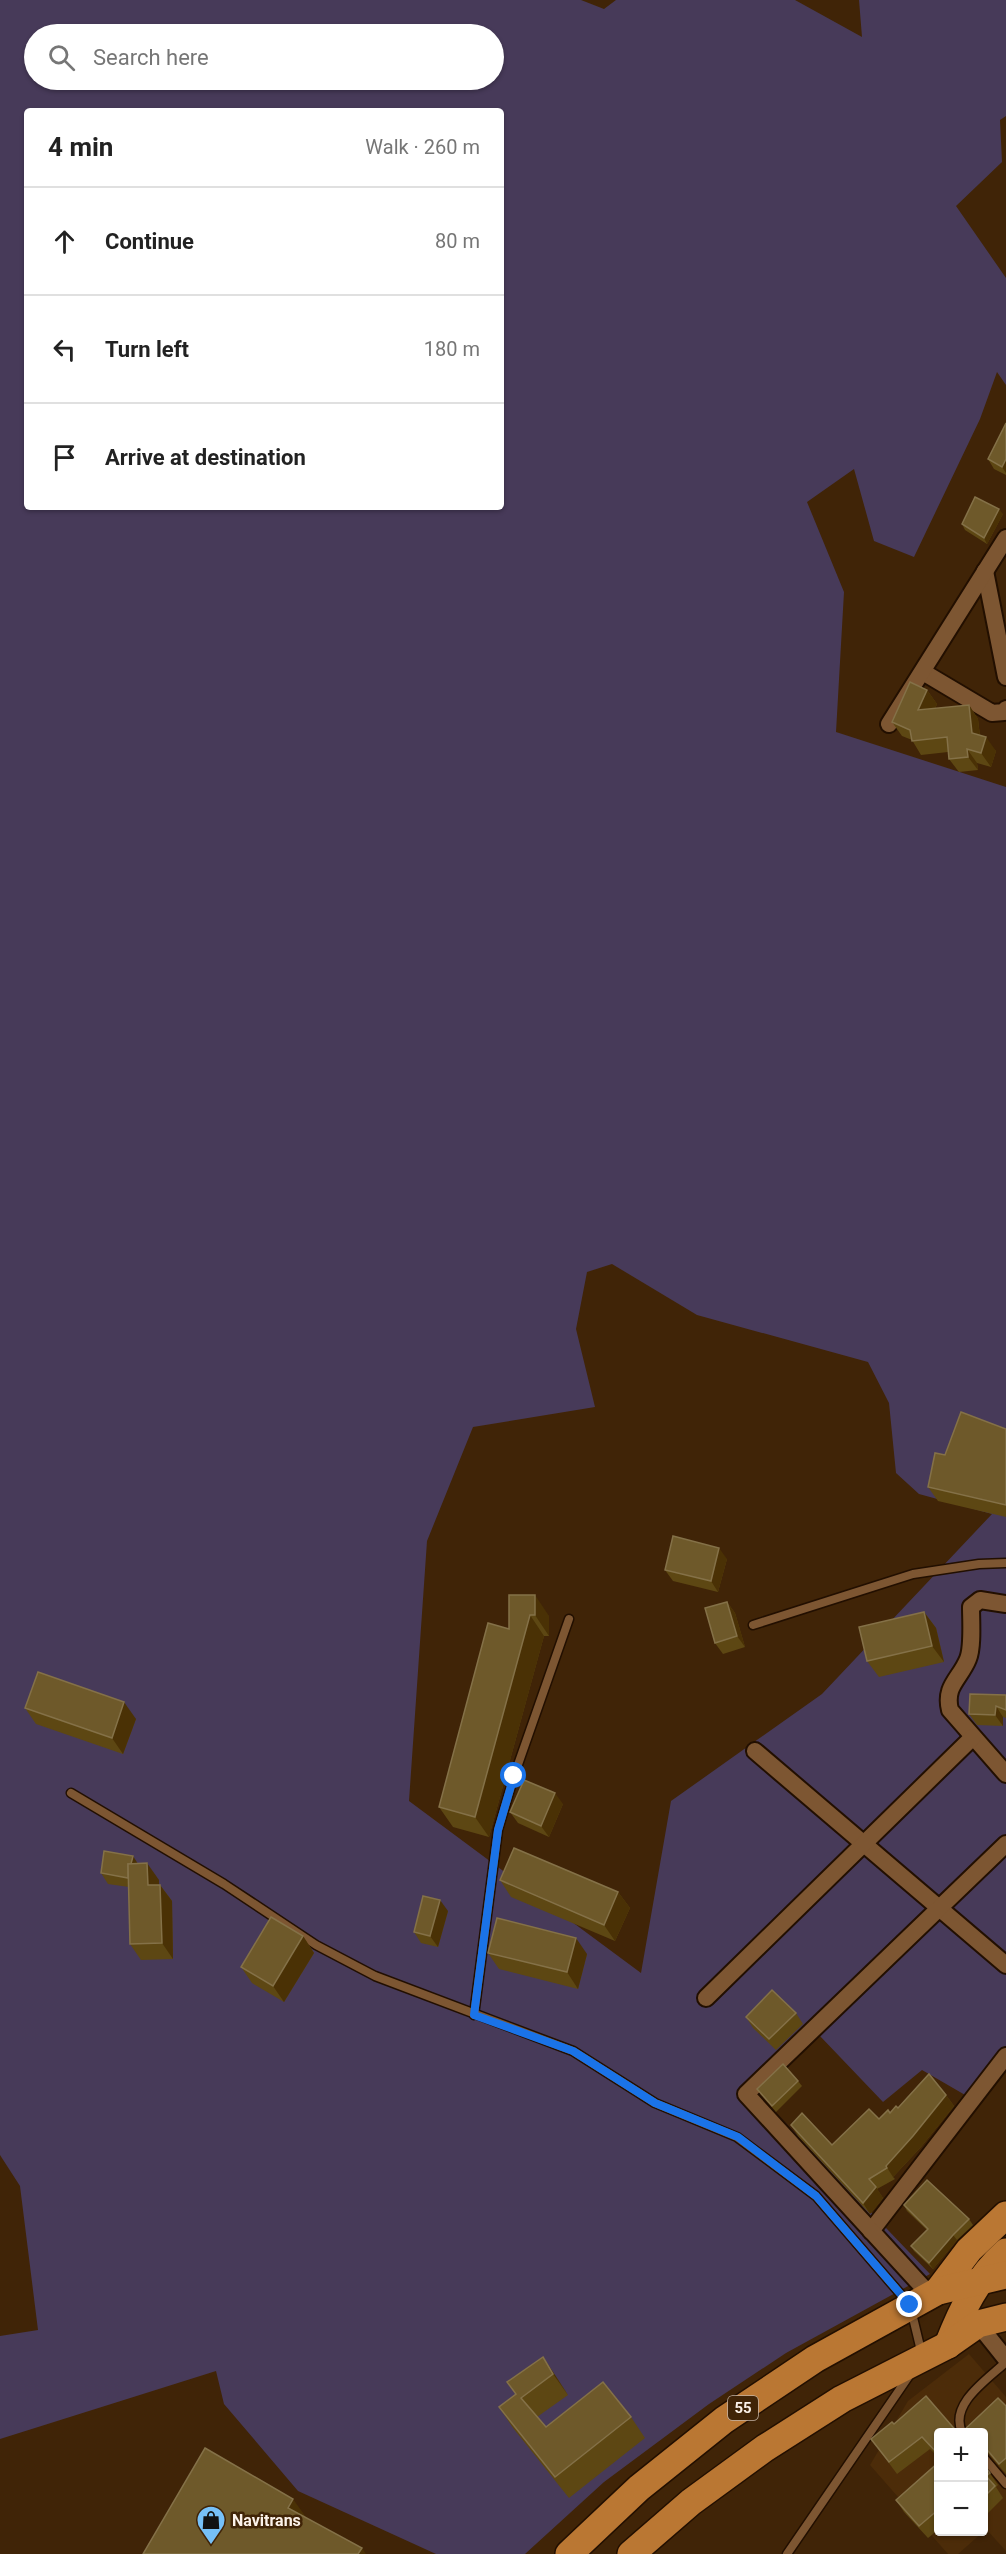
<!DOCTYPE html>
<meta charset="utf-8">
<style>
body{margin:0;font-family:Roboto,sans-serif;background:#f6f6f6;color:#222}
.controls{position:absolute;right:18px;bottom:18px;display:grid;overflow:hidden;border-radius:6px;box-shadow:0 2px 4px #0004}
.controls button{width:54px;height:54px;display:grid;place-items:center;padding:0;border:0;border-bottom:2px solid #e0e0e0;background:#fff;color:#222;font:30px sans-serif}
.stop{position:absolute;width:18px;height:18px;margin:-14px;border:4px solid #1a73e8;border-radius:50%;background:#fff}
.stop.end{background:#1a73e8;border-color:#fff;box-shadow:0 2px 6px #0008}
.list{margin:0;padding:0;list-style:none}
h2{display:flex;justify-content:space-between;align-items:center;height:78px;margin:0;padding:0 24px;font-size:26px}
h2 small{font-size:20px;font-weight:400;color:#767676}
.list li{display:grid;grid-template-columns:39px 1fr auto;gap:18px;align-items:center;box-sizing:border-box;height:108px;padding:0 24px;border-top:2px solid #e0e0e0}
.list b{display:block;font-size:22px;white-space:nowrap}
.list em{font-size:20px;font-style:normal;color:#767676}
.icon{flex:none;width:33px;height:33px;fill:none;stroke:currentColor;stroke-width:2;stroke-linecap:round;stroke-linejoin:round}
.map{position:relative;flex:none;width:1006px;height:2554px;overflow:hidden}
.search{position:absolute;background:#fff;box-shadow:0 2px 4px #0004;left:24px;top:24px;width:480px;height:66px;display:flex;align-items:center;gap:15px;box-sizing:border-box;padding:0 21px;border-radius:33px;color:#767676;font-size:22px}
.panel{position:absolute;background:#fff;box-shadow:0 2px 4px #0004;left:24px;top:108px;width:480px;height:402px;border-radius:6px}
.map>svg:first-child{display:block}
</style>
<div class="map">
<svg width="1006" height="2554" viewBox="0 0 1006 2554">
<rect width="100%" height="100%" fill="#402407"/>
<path fill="#4c2c09" d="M 969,2354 L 1006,2397 L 1006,2551 L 986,2529 L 984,2531 L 984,2432 L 938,2432 L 938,2532 L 983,2532 L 958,2554 L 948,2554 L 870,2465 L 908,2401 Z"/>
<path fill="#473a59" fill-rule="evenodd" d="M 0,0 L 581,0 L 604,9 L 616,0 L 795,0 L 862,37 L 859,0 L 1006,0 L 1006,116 L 1000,120 L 1002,162 L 956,206 L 1006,278 L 1006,385 L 997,372 L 980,419 L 914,557 L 874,541 L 854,469 L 807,502 L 844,592 L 836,732 L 1006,787 L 1006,2057 L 972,2099 L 922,2070 L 883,2102 L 819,2035 L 755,2091 L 930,2274 L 786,2353 L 709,2404 L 604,2482 L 525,2554 L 436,2554 L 298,2491 L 224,2404 L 216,2371 L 0,2439 L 0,2336 L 38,2330 L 20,2186 L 0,2155 ZM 34,34 L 494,34 L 494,80 L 34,80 ZM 27,111 L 501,111 L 501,507 L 27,507 ZM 612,1264 L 697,1315 L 868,1362 L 889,1403 L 896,1473 L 919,1494 L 992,1514 L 822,1694 L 671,1801 L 641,1973 L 409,1801 L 427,1541 L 473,1427 L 595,1407 L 576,1329 L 587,1272 Z"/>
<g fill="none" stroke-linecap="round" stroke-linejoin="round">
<g stroke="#220f00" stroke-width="11">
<g id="service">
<path d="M 753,1625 L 913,1574 L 979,1564 L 1006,1563"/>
<path d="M 71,1793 L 224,1884 L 316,1945 L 375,1976 L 573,2051 L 655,2103 L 737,2137 L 816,2196 L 910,2305 L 922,2355"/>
<path d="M 474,2015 L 498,1830 L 514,1776 L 569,1619"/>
<path d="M 962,2432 C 949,2404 988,2379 1006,2362"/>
<path d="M 984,2458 L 1006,2484"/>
<path d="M 787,2554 L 911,2373"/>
</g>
</g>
<g stroke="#220f00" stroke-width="20">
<g id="minor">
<path d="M 985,571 L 1006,677"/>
<path d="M 923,672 L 992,713 L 1004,712 L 1006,709"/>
<path d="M 889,724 L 1006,538"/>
<path d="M 1006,1604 L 980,1600 L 971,1607 C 971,1620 973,1647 968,1659 C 960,1679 944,1686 950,1710 L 1006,1774"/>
<path d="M 755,1751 L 1006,1965"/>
<path d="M 706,1998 L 973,1737"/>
<path d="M 871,2231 L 1006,2056"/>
<path d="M 930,2295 L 746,2094 L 1006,1844"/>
<path d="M 978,2324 L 1006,2359"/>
</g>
</g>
<g stroke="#220f00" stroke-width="30">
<g id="trunk">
<path d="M 938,2291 L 969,2250 L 1006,2215"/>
<path d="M 948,2345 C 962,2309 977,2278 1006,2252"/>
<path d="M 569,2554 L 639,2488 L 724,2420 L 815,2359 L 938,2291 L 1006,2275"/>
<path d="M 631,2554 L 691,2502 L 765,2448 L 842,2399 L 948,2345 L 978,2324 L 1006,2317"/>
</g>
</g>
<use href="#service" stroke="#7d5632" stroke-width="8"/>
<use href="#minor" stroke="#7d5632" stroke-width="16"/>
<use href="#trunk" stroke="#ba7733" stroke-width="27"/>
</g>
<g fill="#5d4713">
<path d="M 1006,423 L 1006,475 L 994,469 L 988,459 Z"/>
<path d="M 1003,514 L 987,544 L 965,530 L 962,524 Z"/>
<path d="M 927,690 L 937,704 L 935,709 L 969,705 L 978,719 L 980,736 L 996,751 L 991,767 L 977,763 L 978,770 L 959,772 L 949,759 L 948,752 L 921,755 L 912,740 L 902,736 L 892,722 Z"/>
<path d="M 1006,1429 L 1006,1517 L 938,1501 L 928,1487 L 945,1455 Z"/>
<path d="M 727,1559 L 718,1592 L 673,1581 L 665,1570 Z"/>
<path d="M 509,1595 L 549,1616 L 549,1636 L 544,1636 L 489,1837 L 453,1827 L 439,1807 L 509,1629 Z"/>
<path d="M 727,1602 L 735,1613 L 745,1647 L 723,1654 L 715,1643 Z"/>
<path d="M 924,1612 L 936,1628 L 944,1662 L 879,1677 L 867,1661 Z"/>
<path d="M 1006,1695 L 1006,1718 L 1003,1717 L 1003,1726 L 977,1725 L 969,1714 Z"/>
<path d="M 25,1708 L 136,1719 L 123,1754 L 36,1724 Z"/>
<path d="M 563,1804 L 549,1837 L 518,1823 L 510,1812 Z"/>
<path d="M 101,1873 L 159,1880 L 159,1885 L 160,1885 L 172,1901 L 173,1959 L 141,1960 L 130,1944 L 129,1887 L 108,1884 Z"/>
<path d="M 500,1880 L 618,1892 L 630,1908 L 615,1941 L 511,1897 Z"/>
<path d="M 448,1911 L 438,1947 L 421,1943 L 414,1932 Z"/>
<path d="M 303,1936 L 314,1953 L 284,2002 L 252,1983 L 241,1967 Z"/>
<path d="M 488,1953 L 587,1954 L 578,1989 L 499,1969 Z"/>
<path d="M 796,2013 L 803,2024 L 776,2050 L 753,2028 L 746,2017 Z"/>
<path d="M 798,2081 L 802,2086 L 776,2112 L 757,2089 Z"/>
<path d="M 946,2095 L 954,2106 L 921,2147 L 893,2177 L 895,2179 L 877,2189 L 883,2198 L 870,2214 L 798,2136 L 791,2125 L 832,2145 L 898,2108 Z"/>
<path d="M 904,2205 L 969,2219 L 973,2225 L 957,2240 L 933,2269 L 914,2251 L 911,2246 L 927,2230 L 907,2211 Z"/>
<path d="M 543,2357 L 568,2395 L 537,2417 L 546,2427 L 631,2417 L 645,2438 L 569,2498 L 513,2428 L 499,2407 L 516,2394 L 507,2382 Z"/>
<path d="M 1006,2406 L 1006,2474 L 988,2453 L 984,2453 L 984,2433 Z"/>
<path d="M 894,2424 L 939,2433 L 939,2458 L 930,2449 L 897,2474 L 871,2439 Z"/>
<path d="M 939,2462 L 939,2529 L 928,2538 L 904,2512 L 896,2500 Z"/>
<path d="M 984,2465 L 998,2485 L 996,2487 L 1003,2498 L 986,2515 L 984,2512 Z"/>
</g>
<g fill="#4a3105">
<path d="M 1006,459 L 1006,473 L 1002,467 Z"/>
<path d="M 999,509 L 1003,514 L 987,544 L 984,538 Z"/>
<path d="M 927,690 L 937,704 L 928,724 L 918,710 Z"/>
<path d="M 969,705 L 978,719 L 981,747 L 972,733 Z"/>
<path d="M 986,737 L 996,751 L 991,767 L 981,753 Z"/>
<path d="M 967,749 L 977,763 L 978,770 L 968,757 Z"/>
<path d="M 719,1548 L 727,1559 L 718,1592 L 711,1581 Z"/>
<path d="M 535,1595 L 549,1616 L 549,1636 L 535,1615 Z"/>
<path d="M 727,1602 L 735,1613 L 745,1647 L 737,1636 Z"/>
<path d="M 924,1612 L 936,1628 L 944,1662 L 932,1646 Z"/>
<path d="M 530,1615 L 544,1636 L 489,1837 L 475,1817 Z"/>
<path d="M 124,1702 L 136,1719 L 123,1754 L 112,1738 Z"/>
<path d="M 996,1706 L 1003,1717 L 1003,1726 L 995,1715 Z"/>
<path d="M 555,1793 L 563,1804 L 549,1837 L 541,1826 Z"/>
<path d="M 133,1856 L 140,1867 L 129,1878 Z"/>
<path d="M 147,1863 L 159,1880 L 159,1901 L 148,1885 Z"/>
<path d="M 160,1885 L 172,1901 L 173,1959 L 162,1943 Z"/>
<path d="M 618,1892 L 630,1908 L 615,1941 L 604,1925 Z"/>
<path d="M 440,1900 L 448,1911 L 438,1947 L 430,1936 Z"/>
<path d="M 303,1936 L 314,1953 L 284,2002 L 273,1986 Z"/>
<path d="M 576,1938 L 587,1954 L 578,1989 L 567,1972 Z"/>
<path d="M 946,2095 L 954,2106 L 921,2147 L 893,2177 L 886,2166 Z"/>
<path d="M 876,2187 L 883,2198 L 870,2214 L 863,2203 Z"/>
<path d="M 953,2235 L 957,2240 L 933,2269 L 929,2263 Z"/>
<path d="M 543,2357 L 557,2378 L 568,2395 L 553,2374 Z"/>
<path d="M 293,2499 L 308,2520 L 288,2508 Z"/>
<path d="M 362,2548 L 366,2554 L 358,2554 Z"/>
</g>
<g fill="#6e592a" stroke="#847148" stroke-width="1.5">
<path d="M 1006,423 L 1006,459 L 1002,467 L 988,459 Z"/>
<path d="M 975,497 L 999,509 L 984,538 L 962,524 Z"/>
<path d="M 910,682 L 927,690 L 918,710 L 969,705 L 972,733 L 986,737 L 981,753 L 967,749 L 968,757 L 949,759 L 947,737 L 912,741 L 910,730 L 892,722 Z"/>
<path d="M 961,1412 L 1006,1429 L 1006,1505 L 928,1487 L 935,1453 L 945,1455 Z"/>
<path d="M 673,1536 L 719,1548 L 711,1581 L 665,1570 Z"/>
<path d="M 509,1595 L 535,1595 L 535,1615 L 530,1615 L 475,1817 L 439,1807 L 488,1623 L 509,1629 Z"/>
<path d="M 727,1602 L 737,1636 L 715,1643 L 705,1608 Z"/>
<path d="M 924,1612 L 932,1646 L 867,1661 L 859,1627 Z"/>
<path d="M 38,1672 L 124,1702 L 112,1738 L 25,1708 Z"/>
<path d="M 970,1694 L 1006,1695 L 1006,1710 L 996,1706 L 995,1715 L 969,1714 Z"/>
<path d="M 524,1780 L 555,1793 L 541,1826 L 510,1812 Z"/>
<path d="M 514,1848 L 618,1892 L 604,1925 L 500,1880 Z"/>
<path d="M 104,1851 L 133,1856 L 131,1864 L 128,1864 L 128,1878 L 101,1873 Z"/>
<path d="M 147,1863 L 148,1885 L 160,1885 L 162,1943 L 130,1944 L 128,1864 Z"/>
<path d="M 423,1896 L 440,1900 L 430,1936 L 414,1932 Z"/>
<path d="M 271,1917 L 303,1936 L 273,1986 L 241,1967 Z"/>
<path d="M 497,1918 L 576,1938 L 567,1972 L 488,1953 Z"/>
<path d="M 772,1990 L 796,2013 L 769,2039 L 746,2017 Z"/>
<path d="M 783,2064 L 798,2081 L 772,2106 L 757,2089 Z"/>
<path d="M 929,2074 L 946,2095 L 913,2136 L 886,2166 L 887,2168 L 869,2179 L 876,2187 L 863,2203 L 791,2125 L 802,2113 L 832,2145 L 869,2109 L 879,2119 L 888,2110 L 890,2113 L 896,2106 L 898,2108 Z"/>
<path d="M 927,2180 L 969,2219 L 953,2235 L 929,2263 L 911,2246 L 928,2229 L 904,2205 Z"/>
<path d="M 543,2357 L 553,2374 L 521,2398 L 546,2427 L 603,2382 L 631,2417 L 555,2477 L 499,2407 L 516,2394 L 507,2382 Z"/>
<path d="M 926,2396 L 958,2433 L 939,2433 L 939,2455 L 922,2437 L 889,2462 L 871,2439 L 892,2422 L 894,2424 Z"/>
<path d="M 998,2398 L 1006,2406 L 1006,2458 L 999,2464 L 984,2446 L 984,2433 L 961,2433 Z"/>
<path d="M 205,2448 L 293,2499 L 288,2508 L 362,2548 L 358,2554 L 143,2554 Z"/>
<path d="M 939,2462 L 939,2509 L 919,2526 L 896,2500 Z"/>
<path d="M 984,2465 L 990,2473 L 986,2476 L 995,2486 L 984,2497 Z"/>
</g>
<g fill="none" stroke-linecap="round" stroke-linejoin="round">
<path stroke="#1a73e8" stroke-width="8" d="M 514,1776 L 498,1830 L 474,2015 L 573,2051 L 655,2103 L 738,2137 L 816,2196 L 910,2305"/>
</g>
<defs>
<g id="shop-pin" transform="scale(1.5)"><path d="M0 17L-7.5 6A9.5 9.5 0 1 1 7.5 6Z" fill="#76c0f7" stroke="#402407"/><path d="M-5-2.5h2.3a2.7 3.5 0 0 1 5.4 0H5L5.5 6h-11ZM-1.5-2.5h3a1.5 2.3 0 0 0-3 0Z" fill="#111"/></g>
</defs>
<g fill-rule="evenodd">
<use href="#shop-pin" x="211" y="2520"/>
</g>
<g text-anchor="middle" stroke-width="5" stroke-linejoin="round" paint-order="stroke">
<rect fill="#402407" stroke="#c4b4a6" stroke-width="1.5" x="728" y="2396" width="30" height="24" rx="4.5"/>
<g font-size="15" font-weight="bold" fill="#fcf2ea">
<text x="743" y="2413">55</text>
</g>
<g font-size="16" font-weight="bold" fill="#fcf2ea" stroke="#402407" text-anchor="start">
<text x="232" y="2526">Navitrans</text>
</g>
</g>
</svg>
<div class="controls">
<button>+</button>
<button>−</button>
</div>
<div class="stop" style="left:514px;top:1776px"></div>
<div class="stop end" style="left:910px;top:2305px"></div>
<div class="search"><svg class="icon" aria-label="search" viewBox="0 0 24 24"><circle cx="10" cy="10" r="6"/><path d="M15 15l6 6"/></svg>Search here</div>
<section class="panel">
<h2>4 min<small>Walk · 260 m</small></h2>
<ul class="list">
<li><svg class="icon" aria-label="ahead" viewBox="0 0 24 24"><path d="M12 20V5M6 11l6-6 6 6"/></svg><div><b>Continue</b></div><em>80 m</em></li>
<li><svg class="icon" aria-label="left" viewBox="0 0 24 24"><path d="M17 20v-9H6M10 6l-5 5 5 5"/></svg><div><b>Turn left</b></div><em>180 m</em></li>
<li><svg class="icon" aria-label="arrive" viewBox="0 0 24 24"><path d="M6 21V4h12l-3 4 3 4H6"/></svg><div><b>Arrive at destination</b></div></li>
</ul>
</section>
</div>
